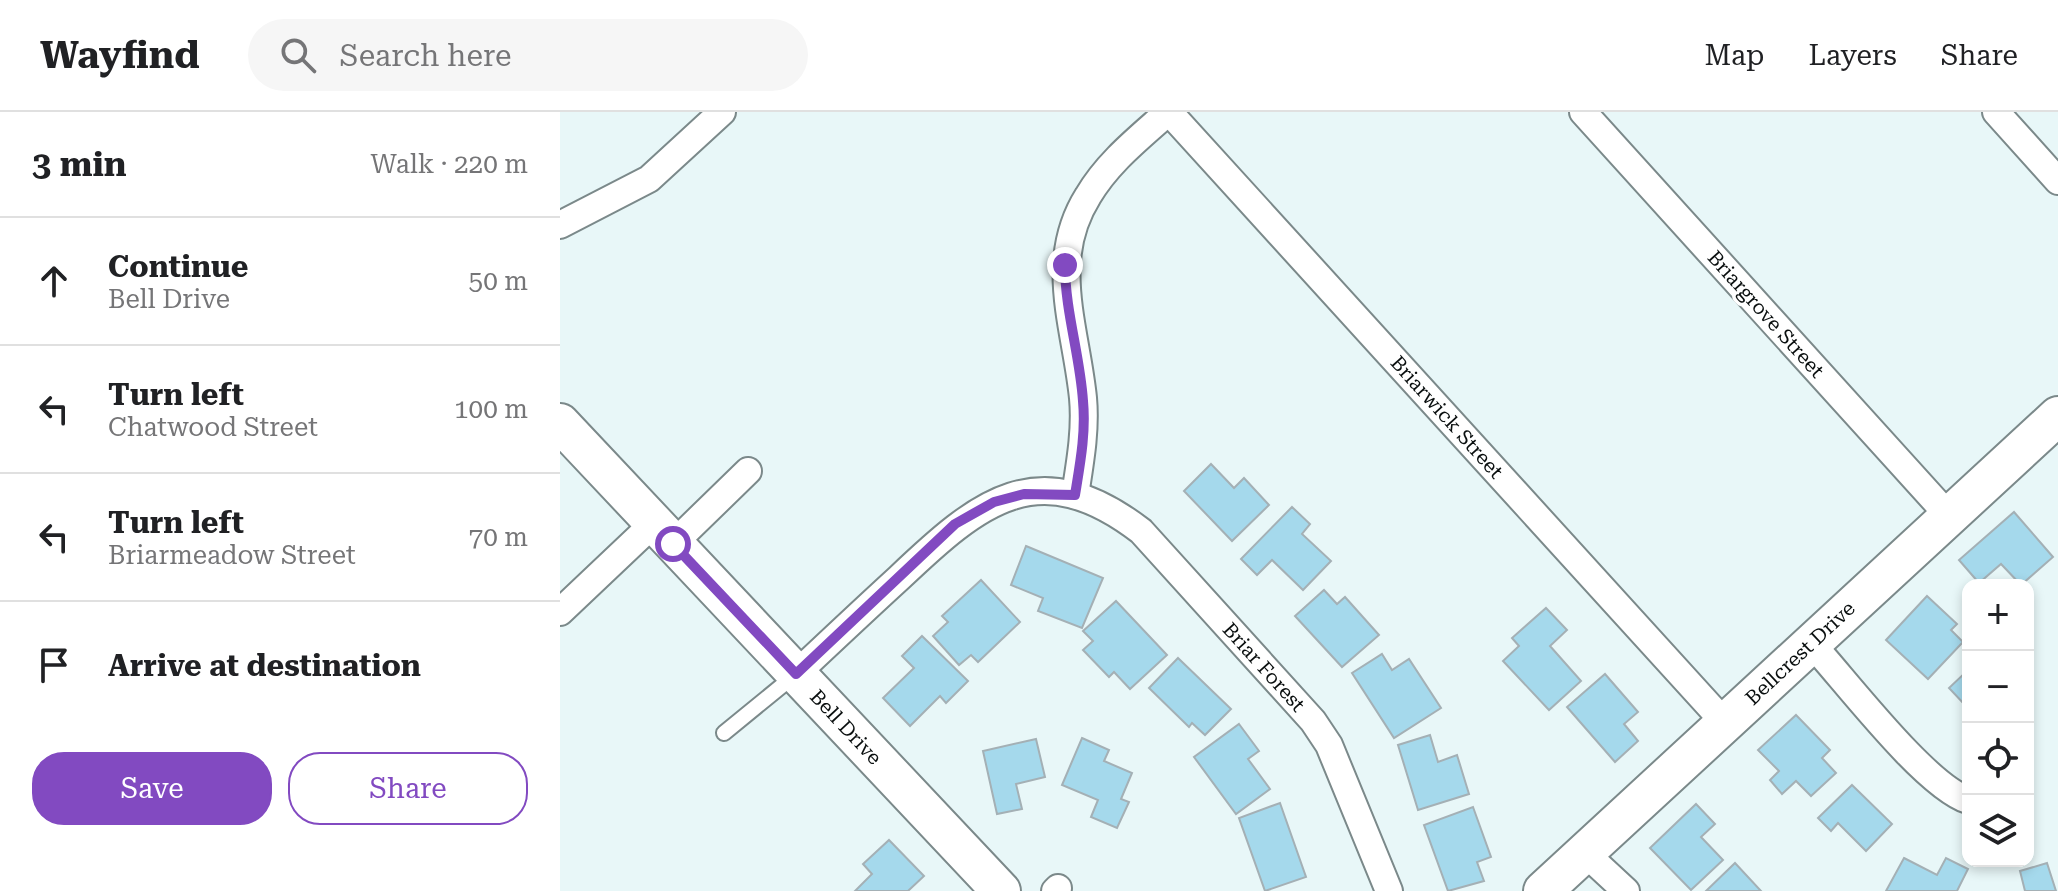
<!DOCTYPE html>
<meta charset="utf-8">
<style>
body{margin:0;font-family:"Roboto Serif",serif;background:#f6f6f6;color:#202124}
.controls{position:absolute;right:24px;bottom:24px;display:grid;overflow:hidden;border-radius:16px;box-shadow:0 4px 12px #0003}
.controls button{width:72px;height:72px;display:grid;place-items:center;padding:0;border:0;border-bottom:2px solid #e0e0e0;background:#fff;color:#202124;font:40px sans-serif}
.stop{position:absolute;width:24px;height:24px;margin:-18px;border:6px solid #824ac1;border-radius:50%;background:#fff}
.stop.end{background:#824ac1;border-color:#fff;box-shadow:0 2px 8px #0008}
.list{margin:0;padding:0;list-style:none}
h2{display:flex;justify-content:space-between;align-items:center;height:104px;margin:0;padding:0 32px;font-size:34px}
h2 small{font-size:26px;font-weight:400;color:#757577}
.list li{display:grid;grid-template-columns:52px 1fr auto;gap:24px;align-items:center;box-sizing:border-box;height:128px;padding:0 32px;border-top:2px solid #e0e0e0}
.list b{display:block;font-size:30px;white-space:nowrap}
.list p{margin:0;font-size:26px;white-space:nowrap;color:#757577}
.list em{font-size:26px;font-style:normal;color:#757577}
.actions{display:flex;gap:16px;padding:24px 32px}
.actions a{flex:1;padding:18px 0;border:2px solid #824ac1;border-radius:32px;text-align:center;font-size:28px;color:#824ac1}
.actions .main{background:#824ac1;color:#fff}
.icon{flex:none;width:44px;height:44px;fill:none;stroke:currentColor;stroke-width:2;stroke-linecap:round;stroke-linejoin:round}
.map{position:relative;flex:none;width:1498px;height:779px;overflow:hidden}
header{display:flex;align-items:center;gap:48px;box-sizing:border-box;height:112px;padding:0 40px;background:#fff;border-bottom:2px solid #e0e0e0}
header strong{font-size:38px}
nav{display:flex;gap:44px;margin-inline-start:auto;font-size:28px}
.search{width:560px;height:72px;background:#f6f6f6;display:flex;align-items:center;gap:20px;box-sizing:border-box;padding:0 28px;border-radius:44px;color:#757577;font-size:30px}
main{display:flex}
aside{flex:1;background:#fff}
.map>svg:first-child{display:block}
</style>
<header>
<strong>Wayfind</strong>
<div class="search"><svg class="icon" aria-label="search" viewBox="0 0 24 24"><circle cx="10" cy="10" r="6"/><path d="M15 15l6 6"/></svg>Search here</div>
<nav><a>Map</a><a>Layers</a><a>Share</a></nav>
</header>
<main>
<aside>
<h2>3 min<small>Walk · 220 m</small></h2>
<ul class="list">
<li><svg class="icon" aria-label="ahead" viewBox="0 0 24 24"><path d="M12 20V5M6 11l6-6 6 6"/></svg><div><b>Continue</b><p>Bell Drive</p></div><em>50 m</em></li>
<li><svg class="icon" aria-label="left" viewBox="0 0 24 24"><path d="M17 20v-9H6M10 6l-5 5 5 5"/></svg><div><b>Turn left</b><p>Chatwood Street</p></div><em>100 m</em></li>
<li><svg class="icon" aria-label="left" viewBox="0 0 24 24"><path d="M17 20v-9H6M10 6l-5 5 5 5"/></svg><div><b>Turn left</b><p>Briarmeadow Street</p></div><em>70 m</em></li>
<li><svg class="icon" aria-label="arrive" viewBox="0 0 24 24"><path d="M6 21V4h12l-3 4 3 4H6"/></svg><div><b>Arrive at destination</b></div></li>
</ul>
<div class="actions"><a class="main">Save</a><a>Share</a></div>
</aside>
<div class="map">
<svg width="1498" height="779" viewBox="0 0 1498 779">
<rect width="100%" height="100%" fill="#e8f7f8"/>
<g fill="#a5d9ec" stroke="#a4b0b5" stroke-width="2">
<path d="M 651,352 L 674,376 L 684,366 L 709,393 L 672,429 L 624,379 Z"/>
<path d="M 732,395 L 750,412 L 742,422 L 771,449 L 743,478 L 712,448 L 697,463 L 681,447 Z"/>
<path d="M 1454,400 L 1493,445 L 1461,473 L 1441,452 L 1419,471 L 1399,448 Z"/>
<path d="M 466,434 L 543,466 L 522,516 L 478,499 L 483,486 L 451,473 Z"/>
<path d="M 421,468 L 460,510 L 418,550 L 411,543 L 399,553 L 373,524 L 388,510 L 382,504 Z"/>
<path d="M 764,478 L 777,492 L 785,485 L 819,523 L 782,555 L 735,504 Z"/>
<path d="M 1367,484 L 1397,512 L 1391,518 L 1403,530 L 1368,567 L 1326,528 Z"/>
<path d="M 556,489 L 607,543 L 570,577 L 554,560 L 549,565 L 523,538 L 533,529 L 523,519 Z"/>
<path d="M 986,496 L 1007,518 L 990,534 L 1021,569 L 989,598 L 943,549 L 959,534 L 952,526 Z"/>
<path d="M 362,524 L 408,569 L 386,591 L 380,584 L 350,614 L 323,586 L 354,556 L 342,544 Z"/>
<path d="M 822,542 L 832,558 L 849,547 L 881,596 L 834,626 L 792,561 Z"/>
<path d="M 618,546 L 671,597 L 645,623 L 632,611 L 629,615 L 589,576 Z"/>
<path d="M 1408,558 L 1408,592 L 1406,594 L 1389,576 Z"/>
<path d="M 1045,562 L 1078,600 L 1064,612 L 1078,629 L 1055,650 L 1007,595 Z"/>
<path d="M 1236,603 L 1270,638 L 1262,646 L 1276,661 L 1251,684 L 1236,669 L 1222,682 L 1210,668 L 1219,659 L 1198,638 Z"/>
<path d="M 679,612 L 699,639 L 688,647 L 710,677 L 676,702 L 634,645 Z"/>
<path d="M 870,623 L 878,650 L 897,643 L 909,682 L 858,698 L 838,633 Z"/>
<path d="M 522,626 L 549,638 L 544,649 L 572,661 L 561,687 L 569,690 L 557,716 L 531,705 L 538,688 L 502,673 Z"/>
<path d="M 476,627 L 485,665 L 456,672 L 462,697 L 437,702 L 423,639 Z"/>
<path d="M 1292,673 L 1332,712 L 1306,739 L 1278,711 L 1271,719 L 1258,706 Z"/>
<path d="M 720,691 L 746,765 L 705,779 L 679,706 Z"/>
<path d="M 1136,692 L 1155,712 L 1141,725 L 1163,748 L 1131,778 L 1090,736 Z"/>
<path d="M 913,695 L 931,745 L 917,750 L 924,769 L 888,779 L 864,713 Z"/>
<path d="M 329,728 L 364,764 L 348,779 L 295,779 L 312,762 L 303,752 Z"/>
<path d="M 1344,746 L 1377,763 L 1386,746 L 1408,757 L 1397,779 L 1326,779 Z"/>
<path d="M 1175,751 L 1201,779 L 1146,779 Z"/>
<path d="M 1487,751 L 1496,779 L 1465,779 L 1460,759 Z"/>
</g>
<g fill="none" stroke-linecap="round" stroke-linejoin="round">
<g stroke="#7b898a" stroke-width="18">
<path id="lane" d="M 164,621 L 235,563"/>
</g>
<g stroke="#7b898a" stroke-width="30">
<g id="street">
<path d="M 609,0 L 1165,611"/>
<path d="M 1023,0 L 1388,403"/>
<path d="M 1436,0 L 1498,69"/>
<path d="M 0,113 L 89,67 L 162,0"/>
<path d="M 515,383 C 520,351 526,318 523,286 C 516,216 487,149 528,84 C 548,50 579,26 608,0"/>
<path d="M 113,432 L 188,359"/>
<path d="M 0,500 L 94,411"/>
<path d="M 1251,531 C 1285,568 1365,674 1408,688"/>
<path d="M 236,562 C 270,530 304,498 339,466 C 419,390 478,340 581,419 L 753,609 L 769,633 L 829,779"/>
<path d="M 1025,741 L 1066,779"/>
<path d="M 495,779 L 498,776"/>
</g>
</g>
<g stroke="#7b898a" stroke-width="42">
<g id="secondary">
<path d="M 0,311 L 441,779"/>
<path d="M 983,779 L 1498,304"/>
</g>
</g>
<use href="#lane" stroke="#fff" stroke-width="14"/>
<use href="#street" stroke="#fff" stroke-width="26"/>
<use href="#secondary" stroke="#fff" stroke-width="38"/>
</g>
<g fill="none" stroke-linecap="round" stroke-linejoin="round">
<path stroke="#824ac1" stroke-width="10" d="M 113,432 L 236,562 L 395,412 L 434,390 L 464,382 L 515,383 C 520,352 526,321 523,289 C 520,243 505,199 505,153"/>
</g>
<g text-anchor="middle" stroke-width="7" stroke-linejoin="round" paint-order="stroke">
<g font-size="20" fill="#0a0f0f" stroke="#fff">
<text transform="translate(1206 202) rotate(48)" y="7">Briargrove Street</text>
<text transform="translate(887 305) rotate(48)" y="7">Briarwick Street</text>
<text transform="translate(1240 541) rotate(-43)" y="7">Bellcrest Drive</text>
<text transform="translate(704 555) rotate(48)" y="7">Briar Forest</text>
<text transform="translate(286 615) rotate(47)" y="7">Bell Drive</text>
</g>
</g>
</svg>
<div class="controls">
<button>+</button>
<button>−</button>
<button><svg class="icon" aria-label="locate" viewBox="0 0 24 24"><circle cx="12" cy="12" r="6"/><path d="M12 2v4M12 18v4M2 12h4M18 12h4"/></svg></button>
<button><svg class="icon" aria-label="layers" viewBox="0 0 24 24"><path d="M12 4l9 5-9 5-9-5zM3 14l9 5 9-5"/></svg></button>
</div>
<div class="stop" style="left:113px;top:432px"></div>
<div class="stop end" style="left:505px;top:153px"></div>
</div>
</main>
